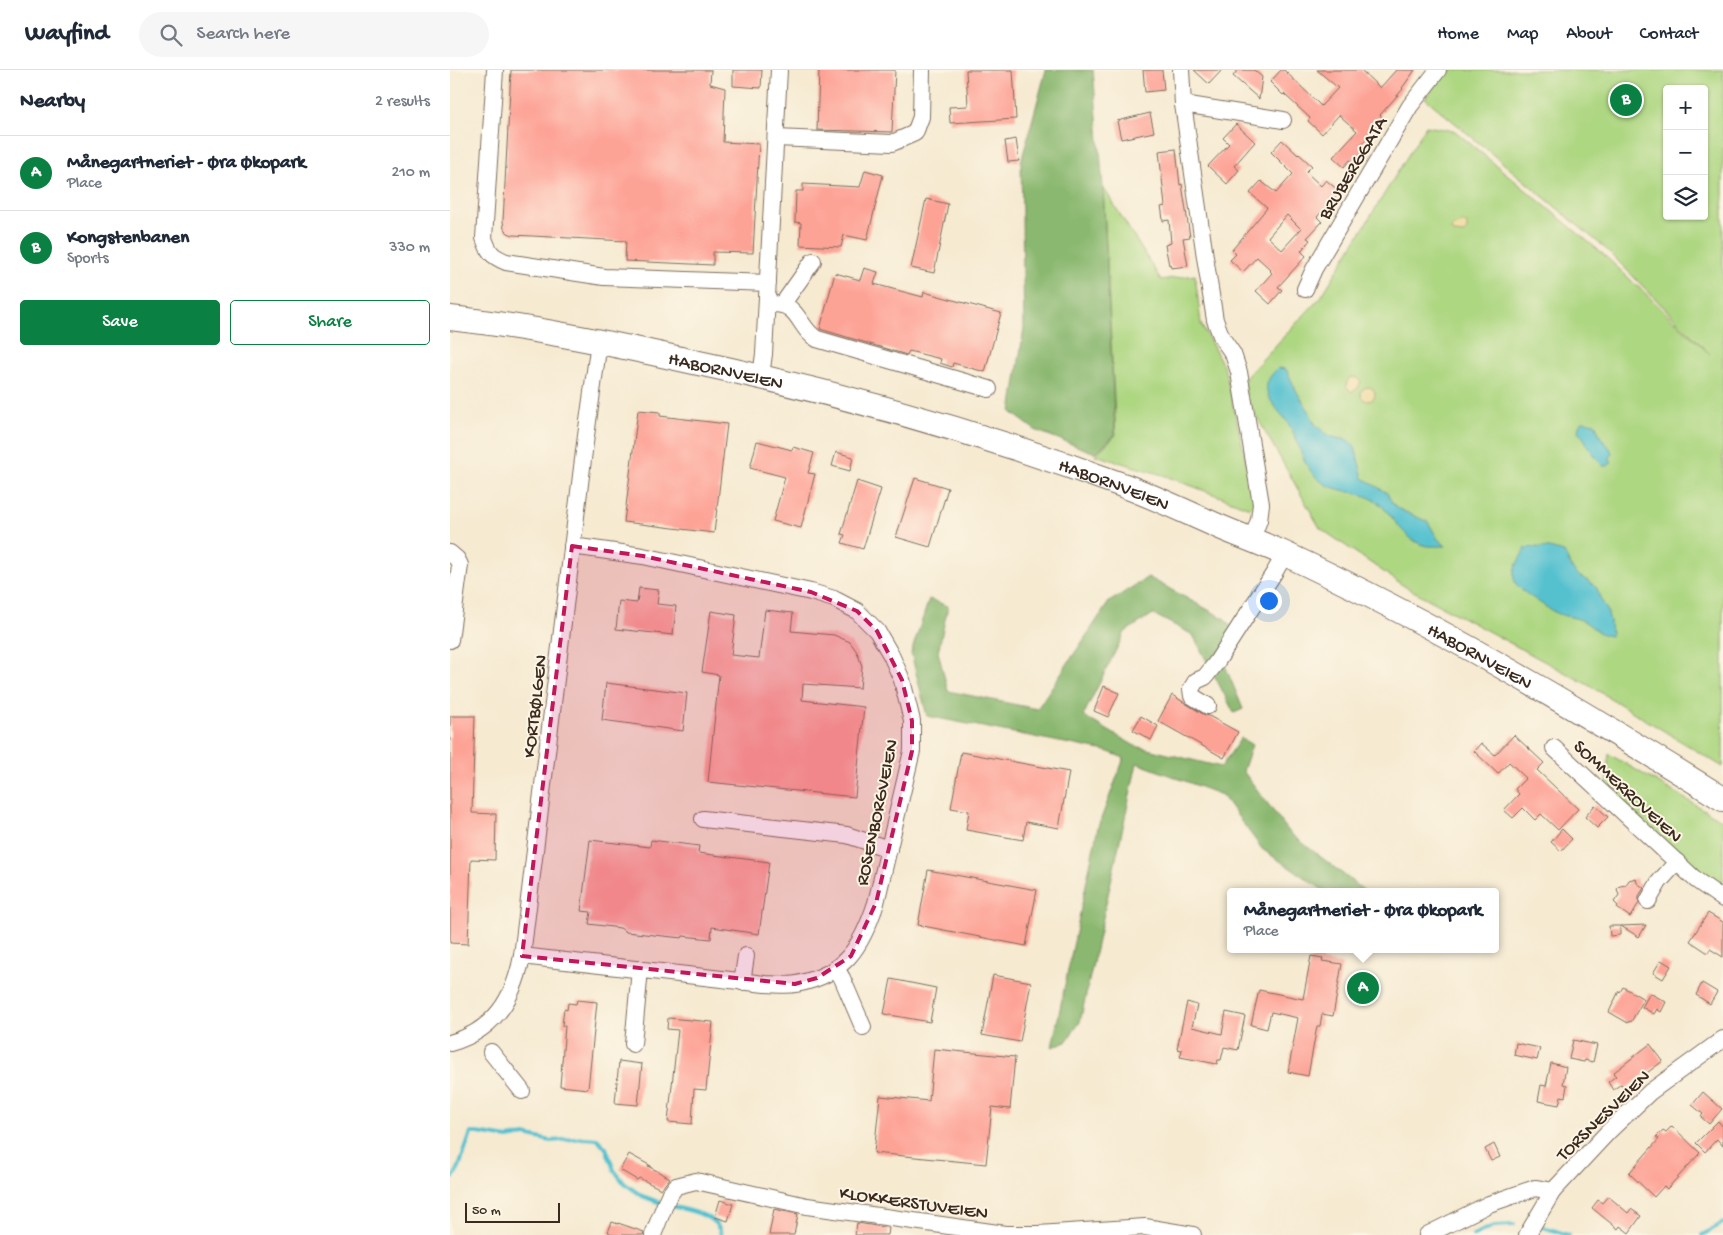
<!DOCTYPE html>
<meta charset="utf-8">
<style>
body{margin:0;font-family:"Gochi Hand",sans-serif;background:#f6f6f7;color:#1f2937}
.controls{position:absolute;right:15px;top:15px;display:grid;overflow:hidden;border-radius:5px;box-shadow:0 1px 4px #0004}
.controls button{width:45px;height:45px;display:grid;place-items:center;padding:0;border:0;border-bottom:1px solid #e0e1e3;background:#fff;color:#1f2937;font:25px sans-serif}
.scale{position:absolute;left:15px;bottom:12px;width:95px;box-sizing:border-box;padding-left:5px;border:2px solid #3b2a1e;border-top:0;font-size:14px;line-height:18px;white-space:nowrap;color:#3b2a1e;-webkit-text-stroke:4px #fcf5e5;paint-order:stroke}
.you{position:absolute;left:818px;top:530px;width:18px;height:18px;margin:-12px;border:4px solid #fff;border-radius:50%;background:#1a73e8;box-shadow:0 0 0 8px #1a73e833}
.badge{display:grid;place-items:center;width:32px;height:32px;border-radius:50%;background:#0b8043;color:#fff;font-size:16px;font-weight:700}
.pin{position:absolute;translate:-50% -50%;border:2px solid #fff;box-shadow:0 1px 5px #0006}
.popup{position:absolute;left:777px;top:818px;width:272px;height:65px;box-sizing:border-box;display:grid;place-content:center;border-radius:5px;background:#fff;filter:drop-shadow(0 1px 4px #0005);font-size:16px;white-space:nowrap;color:#747a83}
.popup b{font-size:19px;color:#1f2937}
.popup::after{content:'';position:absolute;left:50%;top:100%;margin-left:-10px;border:10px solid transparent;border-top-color:#fff}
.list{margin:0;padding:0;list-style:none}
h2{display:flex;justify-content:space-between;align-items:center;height:65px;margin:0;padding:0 20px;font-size:21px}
h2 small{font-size:16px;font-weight:400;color:#747a83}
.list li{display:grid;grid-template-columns:32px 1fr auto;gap:15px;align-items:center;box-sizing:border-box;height:75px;padding:0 20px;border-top:1px solid #e0e1e3}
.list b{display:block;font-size:19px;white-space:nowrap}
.list p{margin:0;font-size:16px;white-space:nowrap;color:#747a83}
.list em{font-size:16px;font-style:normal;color:#747a83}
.actions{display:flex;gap:10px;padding:15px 20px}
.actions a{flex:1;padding:11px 0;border:1px solid #0b8043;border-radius:5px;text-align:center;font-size:18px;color:#0b8043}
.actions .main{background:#0b8043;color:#fff}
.icon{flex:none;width:28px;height:28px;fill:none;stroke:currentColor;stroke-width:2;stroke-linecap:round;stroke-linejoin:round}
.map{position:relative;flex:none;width:1273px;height:1165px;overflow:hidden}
header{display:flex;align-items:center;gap:30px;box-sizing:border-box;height:70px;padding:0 25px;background:#fff;border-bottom:1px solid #e0e1e3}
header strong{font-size:24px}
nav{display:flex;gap:28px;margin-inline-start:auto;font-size:18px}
.search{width:350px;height:45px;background:#f6f6f7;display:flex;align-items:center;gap:12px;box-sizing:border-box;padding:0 18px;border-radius:28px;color:#747a83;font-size:19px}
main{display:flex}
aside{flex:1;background:#fff}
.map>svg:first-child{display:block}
</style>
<header>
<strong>Wayfind</strong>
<div class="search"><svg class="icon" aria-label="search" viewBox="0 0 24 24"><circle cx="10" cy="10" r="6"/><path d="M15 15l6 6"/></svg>Search here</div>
<nav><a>Home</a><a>Map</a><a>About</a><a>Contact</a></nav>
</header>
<main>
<aside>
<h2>Nearby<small>2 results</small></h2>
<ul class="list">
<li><span class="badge">A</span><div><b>Månegartneriet - Øra Økopark</b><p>Place</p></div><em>210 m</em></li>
<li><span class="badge">B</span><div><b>Kongstenbanen</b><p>Sports</p></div><em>330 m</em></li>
</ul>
<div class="actions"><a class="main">Save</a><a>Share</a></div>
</aside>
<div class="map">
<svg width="1273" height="1165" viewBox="0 0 1273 1165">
<rect width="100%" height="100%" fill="#fcf5e5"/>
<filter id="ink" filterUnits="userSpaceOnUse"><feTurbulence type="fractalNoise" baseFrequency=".02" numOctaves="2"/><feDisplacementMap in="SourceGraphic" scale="10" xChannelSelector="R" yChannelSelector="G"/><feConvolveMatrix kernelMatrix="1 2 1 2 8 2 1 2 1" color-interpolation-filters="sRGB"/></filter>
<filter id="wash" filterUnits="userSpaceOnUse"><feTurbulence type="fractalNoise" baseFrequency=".0096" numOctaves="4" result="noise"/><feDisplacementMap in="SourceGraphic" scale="20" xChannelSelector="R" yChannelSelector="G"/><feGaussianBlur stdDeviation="1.12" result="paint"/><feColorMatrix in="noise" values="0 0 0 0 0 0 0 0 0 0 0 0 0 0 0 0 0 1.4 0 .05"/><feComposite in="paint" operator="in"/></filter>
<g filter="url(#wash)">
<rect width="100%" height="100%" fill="#f6ead1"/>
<g fill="#aed782" stroke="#748050" fill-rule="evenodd">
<path d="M 997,0 L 1273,0 L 1273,697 L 1142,617 L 954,516 L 870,458 L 796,328 L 795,308 L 871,227 L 976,56 L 1005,61 L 1153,184 L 1260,284 L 1156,179 L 975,28 ZM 1217,19 L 1254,19 L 1254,146 L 1217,146 Z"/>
<path d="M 653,117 L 711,210 L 745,205 L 751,254 L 774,297 L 804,424 L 804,435 L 800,438 L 713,405 L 645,385 L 666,365 Z"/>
<path d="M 1159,684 L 1273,751 L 1273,822 L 1239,800 L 1156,714 Z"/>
</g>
<g fill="#8ab870" stroke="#627147">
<path d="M 596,0 L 643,0 L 653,117 L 665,365 L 645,383 L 585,360 L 561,342 L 574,258 L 571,92 Z"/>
<path d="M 698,507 L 775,549 L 789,566 L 774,593 L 793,639 L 784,643 L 743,565 L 703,544 L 675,562 L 633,646 L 685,676 L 771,697 L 791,668 L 802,675 L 793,701 L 840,763 L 916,822 L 877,822 L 870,818 L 812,779 L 772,725 L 687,693 L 630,952 L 616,972 L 602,977 L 648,757 L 674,688 L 656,681 L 477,646 L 461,583 L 479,529 L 498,536 L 488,582 L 498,621 L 587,639 L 659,532 Z"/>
</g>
<g fill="#eeda9e" stroke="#94825e">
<path d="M 1013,152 L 1016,153 C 1018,158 1017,161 1013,164 L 1003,163 L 1001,159 L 1002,157 Z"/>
<path d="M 901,307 L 908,308 L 911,311 L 908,318 L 902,322 L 897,318 C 896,314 897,309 901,307 Z"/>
<circle cx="918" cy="324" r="7"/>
</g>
<g fill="#55c1cf" stroke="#487676">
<path d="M 828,298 L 836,299 L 847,322 L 859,341 L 865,354 L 874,362 L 882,367 L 898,370 L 905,377 L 913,408 L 937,423 L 942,433 L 949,439 L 978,452 L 988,469 L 996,476 C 989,476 980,477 973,475 C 952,468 943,444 926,431 C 909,420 884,423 869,410 C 852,396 850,374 840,356 C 833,344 820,335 817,321 C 815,311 822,304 828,298 Z"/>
<path d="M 1133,351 L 1145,353 L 1151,368 L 1160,378 L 1162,383 L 1160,389 L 1162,393 L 1157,396 L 1153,396 L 1138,377 L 1135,370 L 1128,361 L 1130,353 Z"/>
<path d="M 1086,477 L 1099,478 L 1114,482 L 1123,500 L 1129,506 L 1138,511 L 1147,518 L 1150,528 L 1157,540 L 1160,551 L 1161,566 C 1143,563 1146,557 1131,550 C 1125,547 1116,547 1109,544 C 1101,541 1093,535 1086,530 C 1057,512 1059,506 1076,478 Z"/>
</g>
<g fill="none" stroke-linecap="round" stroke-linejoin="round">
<g stroke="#55c1cf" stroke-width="4">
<path d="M 0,1108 L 3,1108 L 9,1097 L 21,1063 L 28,1063 L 58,1068 L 75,1065 L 101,1071 L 135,1068 L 147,1069 L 156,1078 L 164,1100 L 174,1113 L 192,1126 L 211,1133"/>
<path d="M 220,1136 C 237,1140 268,1144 271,1165"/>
<path d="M 1090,1156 L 1118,1165"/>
<path d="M 1023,1165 L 1044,1156 L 1064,1155"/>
<path d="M 1252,1165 L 1273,1153"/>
</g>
</g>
<g id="blocks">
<g fill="#fda396" fill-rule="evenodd">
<path d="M 61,0 L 261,0 L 260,14 L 275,18 L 273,72 L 309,74 L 303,183 L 263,182 L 263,195 L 175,191 L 176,171 L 63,165 L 58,163 L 54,159 L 53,151 Z"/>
<path d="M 283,0 L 312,0 L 311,18 L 283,16 Z"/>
<path d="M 369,0 L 445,0 L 442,62 L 367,60 Z"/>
<path d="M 516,0 L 563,0 L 566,49 L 500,53 L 499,37 L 518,36 Z"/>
<path d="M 693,0 L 712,0 L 714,20 L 695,22 Z"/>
<path d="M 744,0 L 772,0 L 759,14 Z"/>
<path d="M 788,0 L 804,0 L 812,7 L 809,29 L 783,6 Z"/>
<path d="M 831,0 L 834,0 L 871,36 L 888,18 L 867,0 L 911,0 L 930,18 L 946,0 L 965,0 L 952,18 L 953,19 L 930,45 L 934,49 L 911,75 L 916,79 L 903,92 L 900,90 L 894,97 L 883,87 L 907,61 L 889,45 L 872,64 L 858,51 L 860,48 L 834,24 L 833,25 L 820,12 Z"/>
<path d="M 700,43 L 704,62 L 671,69 L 667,51 Z"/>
<path d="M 786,54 L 805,72 L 784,96 L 789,100 L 777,114 L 758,96 L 779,74 L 773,68 Z"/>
<path d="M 566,69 L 569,91 L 558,92 L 555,71 Z"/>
<path d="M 832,70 L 848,85 L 849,84 L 862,96 L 856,102 L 871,116 L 876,110 L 890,122 L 867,147 L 872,152 L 857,168 L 860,170 L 851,181 L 856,186 L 828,217 L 832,220 L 820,234 L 806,221 L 822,203 L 820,201 L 821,200 L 807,187 L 793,202 L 780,190 L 786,184 L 782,180 L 817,138 L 800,123 L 811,111 L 826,123 L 843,104 L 821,82 ZM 837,145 L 851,159 L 832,180 L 818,167 Z"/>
<path d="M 726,79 L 730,115 L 732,114 L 740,167 L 733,168 L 738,196 L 721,198 L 720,194 L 719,195 L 715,175 L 721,173 L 719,150 L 713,151 L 712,142 L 711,137 L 715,136 L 709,81 Z"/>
<path d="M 415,100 L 433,105 L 417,170 L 394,165 L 391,177 L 350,175 L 351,153 L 345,152 L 346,121 L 353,121 L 353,114 L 410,117 Z"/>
<path d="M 476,129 L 498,134 L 484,203 L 461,198 Z"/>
<path d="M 414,198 L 428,202 L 424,214 L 473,227 L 474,222 L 551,243 L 535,302 L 503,293 L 502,297 L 490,293 L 491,289 L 459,281 L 457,285 L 370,259 L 385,203 L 410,210 Z"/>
<path d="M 188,340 L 210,342 L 210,346 L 277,354 L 264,463 L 174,452 Z"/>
<path d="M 307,371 L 342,380 L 343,377 L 364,383 L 358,403 L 365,404 L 351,458 L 323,451 L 335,407 L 300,398 Z"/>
<path d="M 386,382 L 403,387 L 400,401 L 382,396 Z"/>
<path d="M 465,408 L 498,418 L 480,477 L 446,467 Z"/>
<path d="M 407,411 L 431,419 L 413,479 L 392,473 L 395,465 L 391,464 Z"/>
<path d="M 189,518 L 209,520 L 207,534 L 226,536 L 223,565 L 166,559 L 169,531 L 187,533 Z"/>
<path d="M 315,540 L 343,543 L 341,561 L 384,565 L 400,572 L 407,582 L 412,596 L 410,618 L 353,614 L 352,630 L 414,637 L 405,727 L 258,712 L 269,605 L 252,602 L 261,541 L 286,545 L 281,585 L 309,588 Z"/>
<path d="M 156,613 L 237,623 L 233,661 L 152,650 Z"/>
<path d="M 654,616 L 669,623 L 658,647 L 644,641 Z"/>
<path d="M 722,625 L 753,644 L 759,646 L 788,662 L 774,688 L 708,651 Z"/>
<path d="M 0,646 L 25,646 L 22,743 L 46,744 L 45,790 L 21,789 L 18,874 L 0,873 Z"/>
<path d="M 691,646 L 708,656 L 701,670 L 683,660 Z"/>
<path d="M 1064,665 L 1094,693 L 1087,700 L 1128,739 L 1108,760 L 1091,744 L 1085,750 L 1073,738 L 1063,748 L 1054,740 L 1069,724 L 1065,719 L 1076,708 L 1059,692 L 1048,704 L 1024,681 L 1031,673 L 1045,685 Z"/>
<path d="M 511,682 L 619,702 L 609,758 L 576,752 L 573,770 L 516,760 L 519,741 L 501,738 Z"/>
<path d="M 1145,735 L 1158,747 L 1147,758 L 1135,747 Z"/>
<path d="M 1112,759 L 1122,769 L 1111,781 L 1101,772 Z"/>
<path d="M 140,770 L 200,777 L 201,770 L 249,776 L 248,783 L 319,792 L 309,864 L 262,857 L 261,869 L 233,866 L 232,868 L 176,862 L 170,858 L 139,854 L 141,842 L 131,841 Z"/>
<path d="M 478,800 L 587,820 L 576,876 L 468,855 Z"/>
<path d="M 1186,808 L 1187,813 L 1194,818 L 1189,826 L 1189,833 L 1180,847 L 1167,838 L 1168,836 L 1164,832 L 1169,825 L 1167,819 L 1170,816 L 1176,815 L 1179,810 Z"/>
<path d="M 1258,843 L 1273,852 L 1273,887 L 1260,879 L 1258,883 L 1240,871 Z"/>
<path d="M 1196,855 L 1189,867 L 1171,856 Z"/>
<path d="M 1159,856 L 1170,856 L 1170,865 L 1160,866 Z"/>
<path d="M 861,886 L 873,888 L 872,891 L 892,894 L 883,946 L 872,944 L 870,956 L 867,956 L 858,1006 L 838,1002 L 848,948 L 821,942 L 817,959 L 801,955 L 809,920 L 853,929 Z"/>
<path d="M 1211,890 L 1221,896 L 1213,909 L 1203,903 Z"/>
<path d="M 543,905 L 581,912 L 570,972 L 532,965 Z"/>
<path d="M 441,909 L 486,918 L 480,952 L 434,944 Z"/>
<path d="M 1252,913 L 1267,922 L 1260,934 L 1246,925 Z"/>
<path d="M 1173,917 L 1194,929 L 1181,952 L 1179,951 L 1178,953 L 1159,942 L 1169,921 L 1170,922 Z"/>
<path d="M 1200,923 L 1216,932 L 1211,942 L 1207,939 L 1204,944 L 1192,937 Z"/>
<path d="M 127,930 L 147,932 L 138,1019 L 110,1016 L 115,956 L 112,956 L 114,939 L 117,940 L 118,933 L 126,934 Z"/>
<path d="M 737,932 L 747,935 L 742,957 L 772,964 L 776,942 L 795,946 L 788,980 L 774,977 L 771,990 L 768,990 L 767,994 L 730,987 L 732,980 L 727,979 Z"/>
<path d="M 218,948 L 263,952 L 256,1020 L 244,1019 L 242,1054 L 218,1052 L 228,960 L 217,959 Z"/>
<path d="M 1123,970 L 1147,975 L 1143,992 L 1135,990 L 1134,992 L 1119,989 Z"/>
<path d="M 1066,973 L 1090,978 L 1087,990 L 1064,985 Z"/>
<path d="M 1200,974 L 1213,991 L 1175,1019 L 1171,1014 L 1163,1020 L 1158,1012 L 1166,1006 L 1163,1003 Z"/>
<path d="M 484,979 L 565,987 L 560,1039 L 542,1037 L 536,1094 L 424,1083 L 430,1026 L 479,1031 Z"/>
<path d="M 169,991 L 192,994 L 188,1035 L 165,1033 Z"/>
<path d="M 1101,993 L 1116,997 L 1113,1014 L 1117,1015 L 1115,1027 L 1111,1026 L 1109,1035 L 1088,1031 L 1091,1015 L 1096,1016 Z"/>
<path d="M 1253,1022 L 1272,1039 L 1259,1054 L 1251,1047 L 1253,1044 L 1242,1035 Z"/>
<path d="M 1268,1051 L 1273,1057 L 1273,1076 L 1267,1069 L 1255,1082 L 1246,1073 Z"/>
<path d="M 1222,1056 L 1250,1083 L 1217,1119 L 1214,1116 L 1204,1127 L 1179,1103 L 1209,1069 L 1206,1067 L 1213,1060 L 1216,1062 Z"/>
<path d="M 1044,1074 L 1050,1087 L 1041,1091 L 1035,1079 Z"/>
<path d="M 179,1084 L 201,1096 L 198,1096 L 220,1108 L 211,1119 L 189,1108 L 187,1110 L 170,1100 Z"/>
<path d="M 1158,1126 L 1178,1143 L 1181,1139 L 1191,1146 L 1179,1163 L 1170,1156 L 1168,1159 L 1142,1138 L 1148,1130 L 1152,1133 Z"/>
<path d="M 270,1130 L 283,1134 L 278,1151 L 265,1147 Z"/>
<path d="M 324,1139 L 348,1144 L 344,1165 L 319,1165 Z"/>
<path d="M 162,1152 L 168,1154 L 168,1153 L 194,1162 L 193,1165 L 164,1165 L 158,1162 Z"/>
<path d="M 407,1153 L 439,1158 L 438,1165 L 405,1165 Z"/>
</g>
</g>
</g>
<g filter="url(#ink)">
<use href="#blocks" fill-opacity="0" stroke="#7c6d5d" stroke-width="1"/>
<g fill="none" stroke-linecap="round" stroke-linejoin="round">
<g stroke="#7c6d5d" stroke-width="18">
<g id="minor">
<path d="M 45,0 L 34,168 C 39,183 42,186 56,192 L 154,207 L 318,213"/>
<path d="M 731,0 L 733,34 L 755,187 L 765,250 L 772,268 L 783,284 L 789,302 L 811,434 L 809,450 L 802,469"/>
<path d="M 733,34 L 833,50"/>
<path d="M 326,68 L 442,73 L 465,63 L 471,47 L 472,0"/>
<path d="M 855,219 L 864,199 L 960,36 L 988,0"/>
<path d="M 317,234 C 322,234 328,234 333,235 C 349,240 352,261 367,269 L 539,319"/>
<path d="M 332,235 L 363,191"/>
<path d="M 311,306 L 314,284 L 329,0"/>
<path d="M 0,483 L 7,489 L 10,495 L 0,570"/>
<path d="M 758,636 L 742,626 L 741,619 L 746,611 L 755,607 L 766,593 L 824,503 L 835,484"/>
<path d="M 1104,678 L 1246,810 L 1273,829"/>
<path d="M 253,749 L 397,765 L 439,779"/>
<path d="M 1198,831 L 1209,812 L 1227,792"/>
<path d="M 72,886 L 315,914 C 325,914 336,916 346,914 C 395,905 412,876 426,833 L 462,681 L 462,651 L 452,610 L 441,585 L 427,561 L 407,541 L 384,529 L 361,522 L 193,486 L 122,476"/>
<path d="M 386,898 L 392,908 L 413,957"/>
<path d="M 292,912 L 296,886"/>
<path d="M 0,973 C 44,961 64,929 72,886 L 135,373 L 149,272"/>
<path d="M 183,974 L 190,899"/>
<path d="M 41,982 L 72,1021"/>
<path d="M 203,1165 L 218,1127 L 226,1116 L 246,1111 L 357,1136 L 555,1164 L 588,1164 L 695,1157 L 743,1165"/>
<path d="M 977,1165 L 1039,1134 L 1085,1118 L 1103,1121"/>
<path d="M 1077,1165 L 1103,1121 L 1158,1062 L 1200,1022 L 1273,969"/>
</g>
</g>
<g stroke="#7c6d5d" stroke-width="26">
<g id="highway">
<path id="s1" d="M 0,248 C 82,257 163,274 244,292 C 390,323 535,364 675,416 C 707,428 738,443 770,457 C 791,466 813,474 833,483 C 986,554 1130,640 1273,729"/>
</g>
</g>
<use href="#minor" stroke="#fff" stroke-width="16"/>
<use href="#highway" stroke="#fff" stroke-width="24"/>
</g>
</g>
<path fill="#c2185b" fill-opacity="0.2" stroke="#c2185b" stroke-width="4" stroke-dasharray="10 6" stroke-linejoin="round" d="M 122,476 L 193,486 L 361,522 L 407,541 L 427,561 L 452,610 L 462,651 L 462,681 L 426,833 L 401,886 L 367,908 L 345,914 L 72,886 Z"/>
<g text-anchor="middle" stroke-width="4" stroke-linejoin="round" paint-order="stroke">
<g font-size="19" fill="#3b2a1e" stroke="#fcf5e5">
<text transform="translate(901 97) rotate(-59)" y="7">BRUBERGGATA</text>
<text dy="7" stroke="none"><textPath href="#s1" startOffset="281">HABORNVEIEN</textPath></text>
<text dy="7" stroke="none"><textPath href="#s1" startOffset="686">HABORNVEIEN</textPath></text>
<text dy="7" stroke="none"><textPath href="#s1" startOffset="1091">HABORNVEIEN</textPath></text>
<text transform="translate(83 636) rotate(-83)" y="7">KORTBØLGEN</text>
<text transform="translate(1179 720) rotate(43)" y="7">SOMMERROVEIEN</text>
<text transform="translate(425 742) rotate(-78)" y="7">ROSENBORGVEIEN</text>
<text transform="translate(1152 1044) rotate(-44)" y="7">TORSNESVEIEN</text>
<text transform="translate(464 1131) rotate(8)" y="7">KLOKKERSTUVEIEN</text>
</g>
</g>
</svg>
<div class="controls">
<button>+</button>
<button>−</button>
<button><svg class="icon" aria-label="layers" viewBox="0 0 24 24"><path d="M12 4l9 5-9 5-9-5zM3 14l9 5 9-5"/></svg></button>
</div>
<div class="scale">50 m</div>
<div class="you"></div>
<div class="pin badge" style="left:913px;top:918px">A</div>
<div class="popup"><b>Månegartneriet - Øra Økopark</b>Place</div>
<div class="pin badge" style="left:1176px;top:30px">B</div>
</div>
</main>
